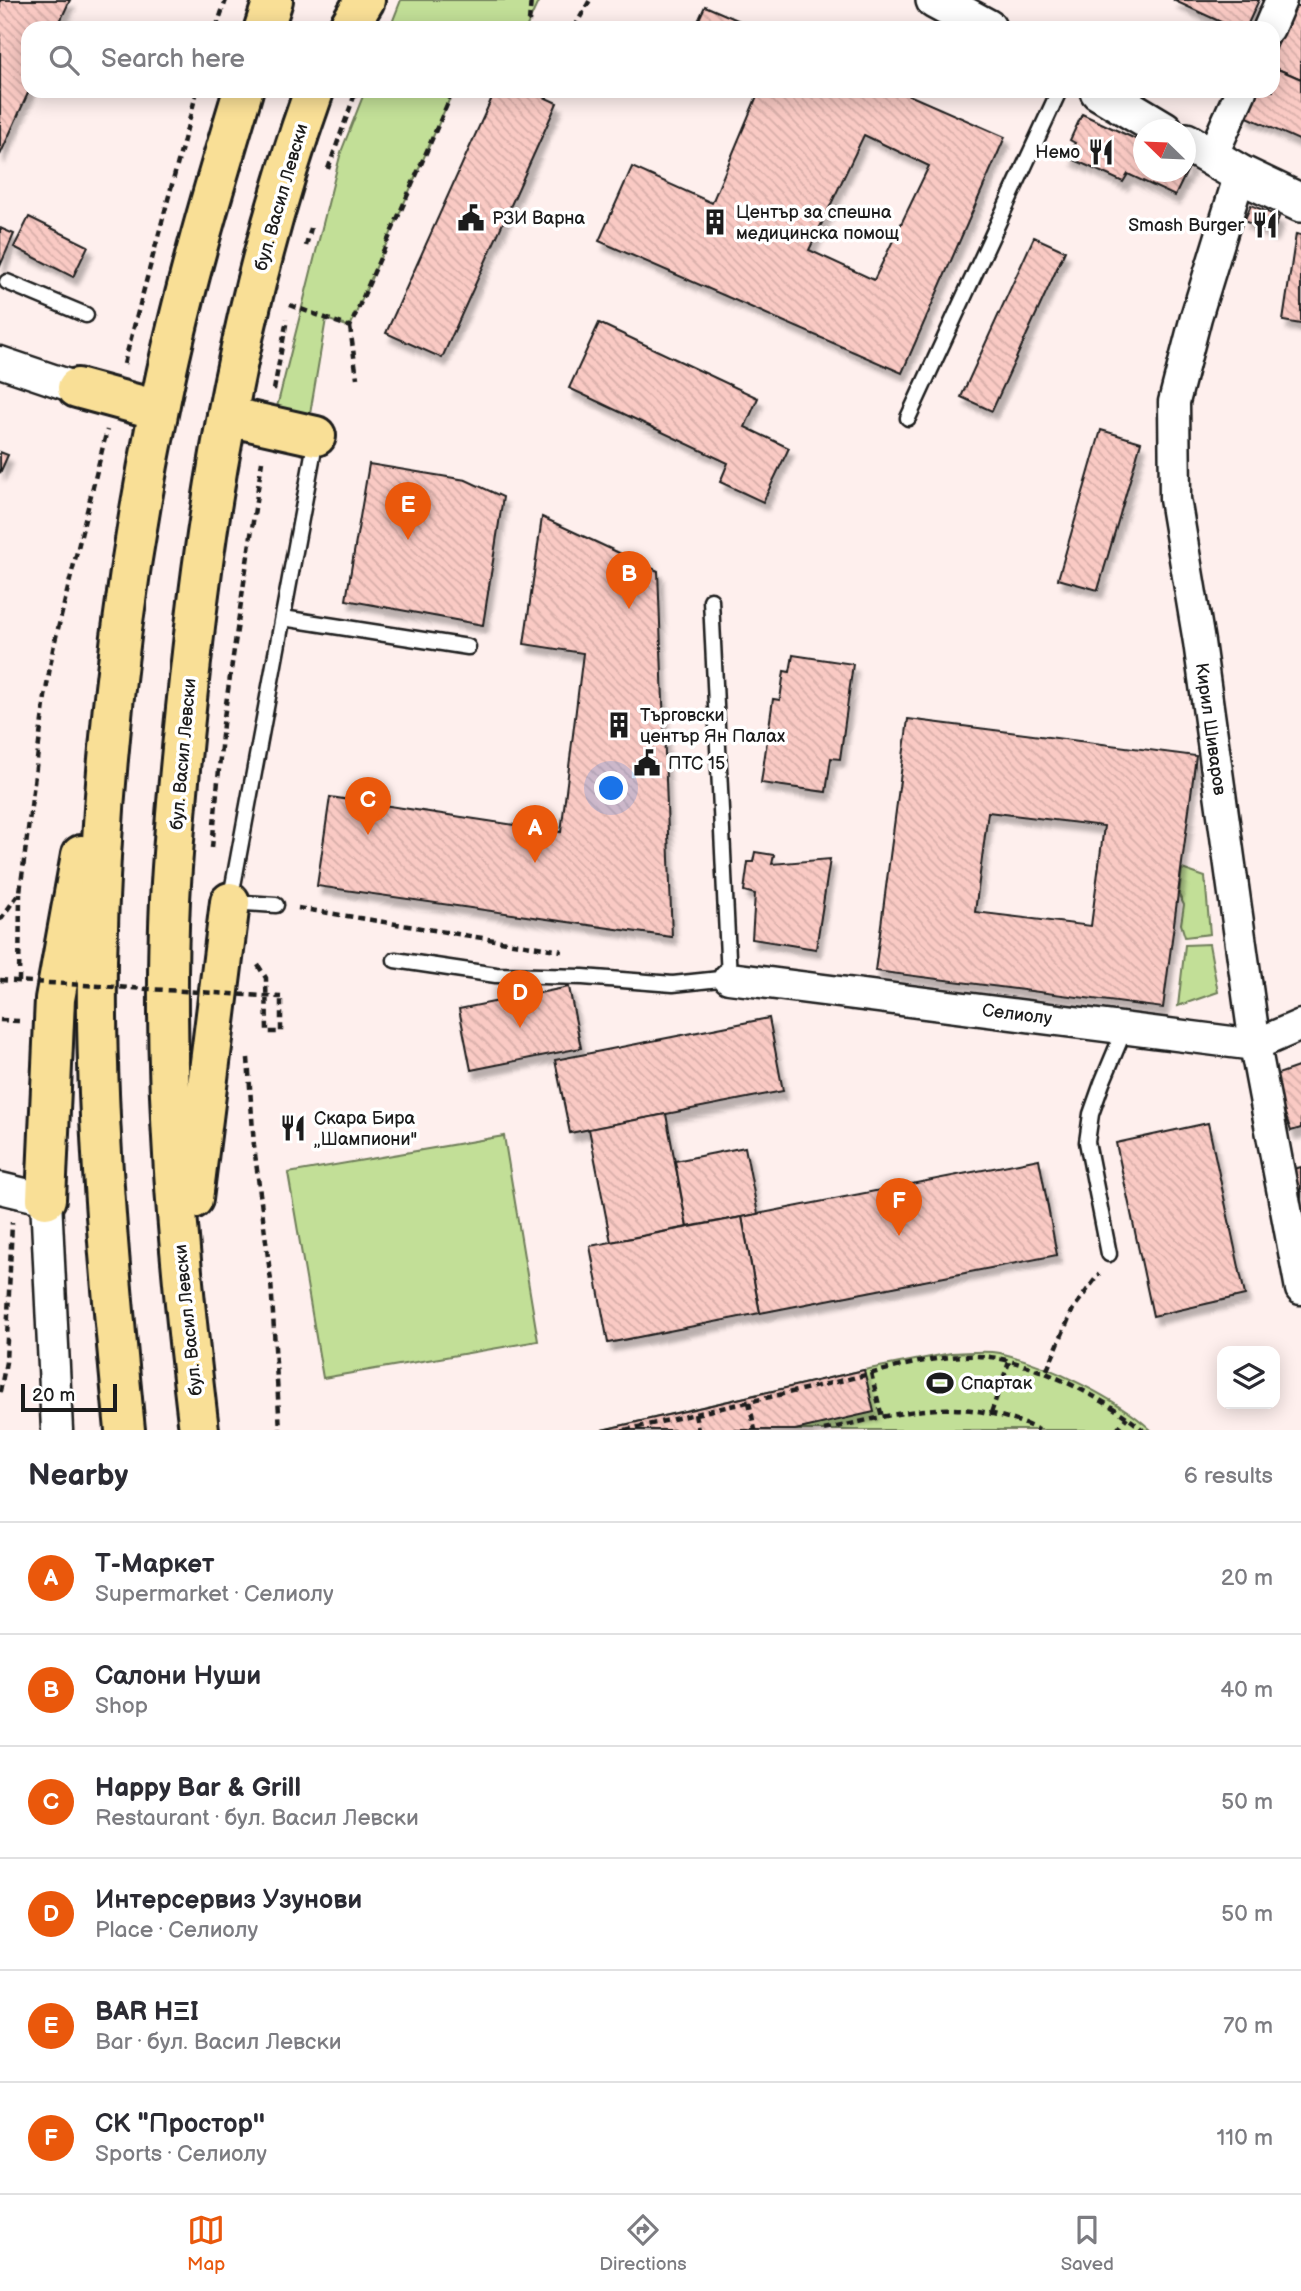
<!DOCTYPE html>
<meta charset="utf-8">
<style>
body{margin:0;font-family:"Balsamiq Sans",sans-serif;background:#f2f2f3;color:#2b2b33}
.controls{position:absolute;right:21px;bottom:21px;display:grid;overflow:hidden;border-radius:14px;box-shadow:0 4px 18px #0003}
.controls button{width:63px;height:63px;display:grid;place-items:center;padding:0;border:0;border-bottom:2px solid #e1e1e2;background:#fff;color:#2b2b33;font:35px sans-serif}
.compass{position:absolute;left:1133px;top:119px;width:63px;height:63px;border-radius:50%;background:#fff;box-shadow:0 4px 18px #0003;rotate:293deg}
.scale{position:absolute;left:21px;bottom:18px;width:96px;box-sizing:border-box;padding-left:7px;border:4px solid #1c1c1c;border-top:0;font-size:19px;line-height:24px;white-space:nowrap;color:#1c1c1c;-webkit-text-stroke:5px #fff;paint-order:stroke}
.you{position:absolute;left:612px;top:789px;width:24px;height:24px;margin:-18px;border:5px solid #fff;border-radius:50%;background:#1a73e8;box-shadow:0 0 0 10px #1a73e833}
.badge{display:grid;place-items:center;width:46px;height:46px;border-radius:50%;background:#ea580c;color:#fff;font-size:23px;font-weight:700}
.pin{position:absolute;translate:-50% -58px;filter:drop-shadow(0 2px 4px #0008)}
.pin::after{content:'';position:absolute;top:37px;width:24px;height:21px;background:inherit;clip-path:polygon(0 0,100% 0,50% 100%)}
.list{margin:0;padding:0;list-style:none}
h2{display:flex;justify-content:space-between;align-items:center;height:91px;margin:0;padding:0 28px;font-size:30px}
h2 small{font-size:23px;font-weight:400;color:#7c7c81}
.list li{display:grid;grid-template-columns:46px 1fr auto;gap:21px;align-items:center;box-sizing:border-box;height:112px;padding:0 28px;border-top:2px solid #e1e1e2}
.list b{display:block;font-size:26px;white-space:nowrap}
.list p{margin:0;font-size:23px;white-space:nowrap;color:#7c7c81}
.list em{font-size:23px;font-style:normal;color:#7c7c81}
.icon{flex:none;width:38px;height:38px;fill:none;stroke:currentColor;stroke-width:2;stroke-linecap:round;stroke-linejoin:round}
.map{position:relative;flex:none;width:1301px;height:1430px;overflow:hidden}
.search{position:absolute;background:#fff;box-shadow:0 4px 18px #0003;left:21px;right:21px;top:21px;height:77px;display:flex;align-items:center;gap:18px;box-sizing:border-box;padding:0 24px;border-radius:21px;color:#7c7c81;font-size:26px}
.sheet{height:763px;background:#fff}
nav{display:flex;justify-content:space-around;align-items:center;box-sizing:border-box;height:98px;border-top:2px solid #e1e1e2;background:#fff;font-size:19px;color:#7c7c81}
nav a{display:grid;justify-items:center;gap:4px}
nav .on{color:#ea580c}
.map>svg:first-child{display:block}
</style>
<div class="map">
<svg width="1301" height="1430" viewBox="0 0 1301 1430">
<defs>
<pattern id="building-back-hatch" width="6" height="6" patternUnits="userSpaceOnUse" patternTransform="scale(1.75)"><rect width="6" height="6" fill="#facac4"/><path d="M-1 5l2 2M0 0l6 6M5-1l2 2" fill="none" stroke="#d6ada8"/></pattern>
<filter id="shadow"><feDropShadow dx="4.5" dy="8" stdDeviation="2" flood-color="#0004"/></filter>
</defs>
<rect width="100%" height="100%" fill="#feefed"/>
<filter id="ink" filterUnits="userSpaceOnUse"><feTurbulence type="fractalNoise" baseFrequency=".0143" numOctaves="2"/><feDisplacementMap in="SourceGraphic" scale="14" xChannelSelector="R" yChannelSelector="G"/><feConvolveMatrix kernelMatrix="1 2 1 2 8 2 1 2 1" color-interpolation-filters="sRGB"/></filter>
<g filter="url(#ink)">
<g fill="#c2df97" stroke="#6f7e5a" stroke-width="2">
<path d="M 401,0 L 539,0 L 526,28 L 390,28 Z"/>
<path d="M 365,91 L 453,91 L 350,327 L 326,319 L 309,420 L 275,415 L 341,152 Z"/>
<path d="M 1182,869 L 1205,877 L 1210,934 L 1185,937 L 1181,924 L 1184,905 L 1179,895 Z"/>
<path d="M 1209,944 L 1218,992 L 1178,1006 L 1185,945 Z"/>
<path d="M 504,1136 L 538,1341 L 323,1378 L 288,1173 Z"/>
<path d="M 951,1353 C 966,1353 985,1350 1000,1353 C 1046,1364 1117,1398 1151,1430 L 602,1430 L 864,1370 Z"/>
</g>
<g fill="url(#building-back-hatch)" stroke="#1c1c1c" stroke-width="2" fill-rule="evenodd" filter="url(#shadow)">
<path d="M 0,0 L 70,0 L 57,28 L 28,28 L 29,91 L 0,155 Z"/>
<path d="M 1173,0 L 1259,0 L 1246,28 L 1234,28 Z"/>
<path d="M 1296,5 L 1301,8 L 1301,79 L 1273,67 L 1273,55 Z"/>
<path d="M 705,6 L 756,28 L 695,28 Z"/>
<path d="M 1273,67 L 1301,79 L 1301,141 L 1245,116 L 1257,91 L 1273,91 Z"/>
<path d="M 495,91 L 531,91 L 557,103 L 442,358 L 386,333 Z"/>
<path d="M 759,91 L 900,91 L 1005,137 L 902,373 L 599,241 L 632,167 L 712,203 ZM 864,135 L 929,166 L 874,280 L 809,250 Z"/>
<path d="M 1082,114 L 1144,143 L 1144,172 L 1186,172 L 1186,162 L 1190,165 L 1175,196 L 1128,174 L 1123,182 L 1068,157 L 1075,143 L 1070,140 Z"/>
<path d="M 1251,205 L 1279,217 L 1273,233 L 1244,221 Z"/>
<path d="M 29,217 L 88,246 L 73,277 L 14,247 Z"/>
<path d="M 0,228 L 14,234 L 0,266 Z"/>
<path d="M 1296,234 L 1301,235 L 1301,324 L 1283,321 Z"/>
<path d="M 1034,237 L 1065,251 L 992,411 L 961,397 Z"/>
<path d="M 599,323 L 758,398 L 745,427 L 789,448 L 763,502 L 720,482 L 728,463 L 569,388 Z"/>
<path d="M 1101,430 L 1141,442 L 1098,590 L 1058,579 Z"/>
<path d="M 0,452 L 8,455 L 0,473 Z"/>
<path d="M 369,464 L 466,480 L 503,497 L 483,625 L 346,600 Z"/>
<path d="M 542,517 L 658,571 L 672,937 L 317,886 L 330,797 L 561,832 L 583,653 L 524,644 Z"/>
<path d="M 793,655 L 853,664 L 840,759 L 831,758 L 826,792 L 761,783 L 773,699 L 780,700 L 784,671 L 790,672 Z"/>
<path d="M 908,719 L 1196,756 L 1163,1008 L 875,971 ZM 988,812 L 1104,826 L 1091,926 L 975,912 Z"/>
<path d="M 755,852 L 774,855 L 772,864 L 830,859 L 816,949 L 752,939 L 755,894 L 744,891 L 748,862 L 753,862 Z"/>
<path d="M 569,987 L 581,1048 L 471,1070 L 459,1009 Z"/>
<path d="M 769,1018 L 783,1091 L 570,1133 L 555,1060 Z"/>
<path d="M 1301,1066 L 1301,1128 L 1291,1131 L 1272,1076 Z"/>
<path d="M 666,1114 L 687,1227 L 611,1242 L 589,1129 Z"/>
<path d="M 1208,1123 L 1245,1295 L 1153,1316 L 1116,1143 Z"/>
<path d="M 745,1147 L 758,1214 L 687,1227 L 675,1161 Z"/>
<path d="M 1039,1159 L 1057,1255 L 760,1313 L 742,1217 Z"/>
<path d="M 1301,1167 L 1301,1202 L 1293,1169 Z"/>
<path d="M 742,1217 L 760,1313 L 608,1343 L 590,1246 Z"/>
<path d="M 864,1370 L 874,1412 L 795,1430 L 602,1430 Z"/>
</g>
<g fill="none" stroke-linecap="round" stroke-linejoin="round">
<g stroke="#1c1c1c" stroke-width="19">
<g id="service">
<path d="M 7,282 L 86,315"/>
<path d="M 908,418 L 1059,91"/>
<path d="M 283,618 L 468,647"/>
<path d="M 276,905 L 230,902 L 316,438"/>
<path d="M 395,960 L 496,975 L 583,977 L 673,984 L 729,978 L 711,600"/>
<path d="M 1109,1254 L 1087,1142 L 1091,1114 L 1102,1083 L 1125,1028"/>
</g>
</g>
<g stroke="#1c1c1c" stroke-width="35">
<g id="minor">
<path d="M 1269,28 L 1281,0"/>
<path d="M 1211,158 L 1241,91"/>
<path d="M 1240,174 L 1196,317 L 1174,402 L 1175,499 L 1199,642 L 1255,1045 L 1301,1289"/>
<path d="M 0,362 L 77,388"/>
<path d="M 729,978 L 1255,1045 L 1301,1025"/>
<path d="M 0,1188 L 46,1199 L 57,1430"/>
</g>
</g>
<g stroke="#1c1c1c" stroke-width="42">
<g id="tertiary">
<path d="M 935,0 L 987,28"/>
<path d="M 1099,91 L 1164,130"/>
<path d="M 1186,142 L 1240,174 L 1301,203"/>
</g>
</g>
<g stroke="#1c1c1c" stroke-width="44">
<g id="trunk">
<path d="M 264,28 L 273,0"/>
<path d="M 348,28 L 365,0"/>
<path d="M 77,388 L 158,410"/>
<path d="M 227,416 L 316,436"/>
<path d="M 46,1199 L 55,999 L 81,855"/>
<path d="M 193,1199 L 230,902"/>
<path d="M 125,1430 C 110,1275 95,1117 97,961 C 101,777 121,594 158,414 C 179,305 211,197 243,91"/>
<path d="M 199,1430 C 178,1255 162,1077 170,900 C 175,811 184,723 194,635 C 215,450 251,266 314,91"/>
</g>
</g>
<g stroke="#1c1c1c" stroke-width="4.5" stroke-dasharray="7 5" stroke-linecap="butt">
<path d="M 529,22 L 531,0"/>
<path d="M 216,28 L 226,0"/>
<path d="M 574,28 L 590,0"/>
<path d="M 660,91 L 666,94"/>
<path d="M 328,169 L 356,91"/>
<path d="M 306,246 L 311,228"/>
<path d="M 290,305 L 350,327 L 453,91"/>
<path d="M 350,327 L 357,378"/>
<path d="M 124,364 L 197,91"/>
<path d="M 274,390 L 287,319"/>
<path d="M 212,848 L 223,724 L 262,461"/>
<path d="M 298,908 L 562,951"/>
<path d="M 0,920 L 20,892 L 45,697 L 53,649 L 107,430"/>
<path d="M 258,965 L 266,978 L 267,1032 L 281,1032 L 281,997"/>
<path d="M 19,982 L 20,893"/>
<path d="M 0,1020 L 19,1021"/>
<path d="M 248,1058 L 254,1146 L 271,1281 L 280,1430"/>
<path d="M 1047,1370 L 1073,1309 L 1099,1274"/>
<path d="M 871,1373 L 882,1417"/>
<path d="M 0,1392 L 6,1362 L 12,1222"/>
<path d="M 749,1402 L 755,1430"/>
<path d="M 991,1413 L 1009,1362"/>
<path d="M 695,1414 L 698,1430"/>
<path d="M 625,1430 C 700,1413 774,1396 849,1379 C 891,1369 947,1351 990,1357 C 1036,1363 1109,1400 1143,1430"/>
<path d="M 824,1430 C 906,1412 958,1393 1039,1430"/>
<path d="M 1117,1430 L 1127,1417"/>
</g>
<use href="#service" stroke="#fff" stroke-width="14"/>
<use href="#minor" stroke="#fff" stroke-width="30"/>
<use href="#tertiary" stroke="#fff" stroke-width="37"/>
<use href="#trunk" stroke="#f9df96" stroke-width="38"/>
<path stroke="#1c1c1c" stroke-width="4.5" stroke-dasharray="7 5" stroke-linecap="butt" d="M 0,980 L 281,997"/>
</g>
</g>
<defs>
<g id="restaurant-bare" transform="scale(2.1)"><path d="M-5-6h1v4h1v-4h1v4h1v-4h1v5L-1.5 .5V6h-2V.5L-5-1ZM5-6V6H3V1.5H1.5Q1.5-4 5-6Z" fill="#1c1c1c" stroke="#fff" stroke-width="2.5" paint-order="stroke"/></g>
<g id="civic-bare" transform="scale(2.1)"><path d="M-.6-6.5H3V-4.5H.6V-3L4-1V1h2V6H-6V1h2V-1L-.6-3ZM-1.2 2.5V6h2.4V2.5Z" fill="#1c1c1c" stroke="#fff" stroke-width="2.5" paint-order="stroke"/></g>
<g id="building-bare" transform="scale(2.1)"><path d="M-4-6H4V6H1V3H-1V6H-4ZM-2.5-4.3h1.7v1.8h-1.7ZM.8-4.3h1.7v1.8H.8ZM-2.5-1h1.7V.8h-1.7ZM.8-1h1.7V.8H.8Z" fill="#1c1c1c" stroke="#fff" stroke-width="2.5" paint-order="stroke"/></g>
<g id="stadium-bare" transform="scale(2.1)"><path d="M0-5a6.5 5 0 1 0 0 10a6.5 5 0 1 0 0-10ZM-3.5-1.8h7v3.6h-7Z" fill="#1c1c1c" stroke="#fff" stroke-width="2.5" paint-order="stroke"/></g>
</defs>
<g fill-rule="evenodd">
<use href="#restaurant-bare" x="1101" y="152"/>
<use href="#civic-bare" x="471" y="218"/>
<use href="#building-bare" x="715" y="222"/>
<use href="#restaurant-bare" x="1265" y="225"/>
<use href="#building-bare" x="619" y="725"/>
<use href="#civic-bare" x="647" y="763"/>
<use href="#restaurant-bare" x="293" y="1128"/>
<use href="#stadium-bare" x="940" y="1383"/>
</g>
<g text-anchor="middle" stroke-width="7" stroke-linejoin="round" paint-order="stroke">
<g font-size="18" fill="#1c1c1c" stroke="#fff" text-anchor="start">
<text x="1080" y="158" text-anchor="end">Немо</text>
<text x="736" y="218">Център за спешна<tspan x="736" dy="21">медицинска помощ</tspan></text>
<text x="492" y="224">РЗИ Варна</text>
<text x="1244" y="231" text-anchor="end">Smash Burger</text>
<text x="640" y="721">Търговски<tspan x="640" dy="21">център Ян Палах</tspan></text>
<text x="668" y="769">ПТС 15</text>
<text x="314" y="1124">Скара Бира<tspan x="314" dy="21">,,Шампиони"</tspan></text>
<text x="961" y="1389">Спартак</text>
</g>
<g font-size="18" fill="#1c1c1c" stroke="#fff">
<text transform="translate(281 197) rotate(-74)" y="6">бул. Васил Левски</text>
<text transform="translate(1211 729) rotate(82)" y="6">Кирил Шиваров</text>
<text transform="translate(183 754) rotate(-85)" y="6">бул. Васил Левски</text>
<text transform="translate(1017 1014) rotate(7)" y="6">Селиолу</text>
<text transform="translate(188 1320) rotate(-96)" y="6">бул. Васил Левски</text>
</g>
</g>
</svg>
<div class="controls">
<button><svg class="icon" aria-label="layers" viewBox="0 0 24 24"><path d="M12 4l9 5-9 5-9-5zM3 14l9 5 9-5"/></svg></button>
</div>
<svg class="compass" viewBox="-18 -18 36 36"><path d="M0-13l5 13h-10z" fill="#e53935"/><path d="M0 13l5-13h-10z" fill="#7c7c81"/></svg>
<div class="scale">20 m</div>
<div class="you"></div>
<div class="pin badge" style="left:535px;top:863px">A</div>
<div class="pin badge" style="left:629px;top:609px">B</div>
<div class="pin badge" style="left:368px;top:835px">C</div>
<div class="pin badge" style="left:520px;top:1028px">D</div>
<div class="pin badge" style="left:408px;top:540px">E</div>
<div class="pin badge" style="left:899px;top:1236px">F</div>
<div class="search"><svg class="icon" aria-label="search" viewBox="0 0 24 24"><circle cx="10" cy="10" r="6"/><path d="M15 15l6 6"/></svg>Search here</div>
</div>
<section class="sheet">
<h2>Nearby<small>6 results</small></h2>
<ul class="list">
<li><span class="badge">A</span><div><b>Т-Маркет</b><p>Supermarket · Селиолу</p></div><em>20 m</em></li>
<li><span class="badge">B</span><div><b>Салони Нуши</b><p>Shop</p></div><em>40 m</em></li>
<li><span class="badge">C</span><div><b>Happy Bar &amp; Grill</b><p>Restaurant · бул. Васил Левски</p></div><em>50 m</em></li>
<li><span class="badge">D</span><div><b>Интерсервиз Узунови</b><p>Place · Селиолу</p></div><em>50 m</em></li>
<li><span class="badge">E</span><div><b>BAR HΞI</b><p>Bar · бул. Васил Левски</p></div><em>70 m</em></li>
<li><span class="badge">F</span><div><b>СК &quot;Простор''</b><p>Sports · Селиолу</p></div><em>110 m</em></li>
</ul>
</section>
<nav>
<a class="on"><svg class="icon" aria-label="map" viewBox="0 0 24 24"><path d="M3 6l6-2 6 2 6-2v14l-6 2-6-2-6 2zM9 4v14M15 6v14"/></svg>Map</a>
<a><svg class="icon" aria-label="directions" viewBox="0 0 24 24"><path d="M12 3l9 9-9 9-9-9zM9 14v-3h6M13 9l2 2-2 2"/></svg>Directions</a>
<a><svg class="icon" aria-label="saved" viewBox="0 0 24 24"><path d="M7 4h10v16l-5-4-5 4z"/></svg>Saved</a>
</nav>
